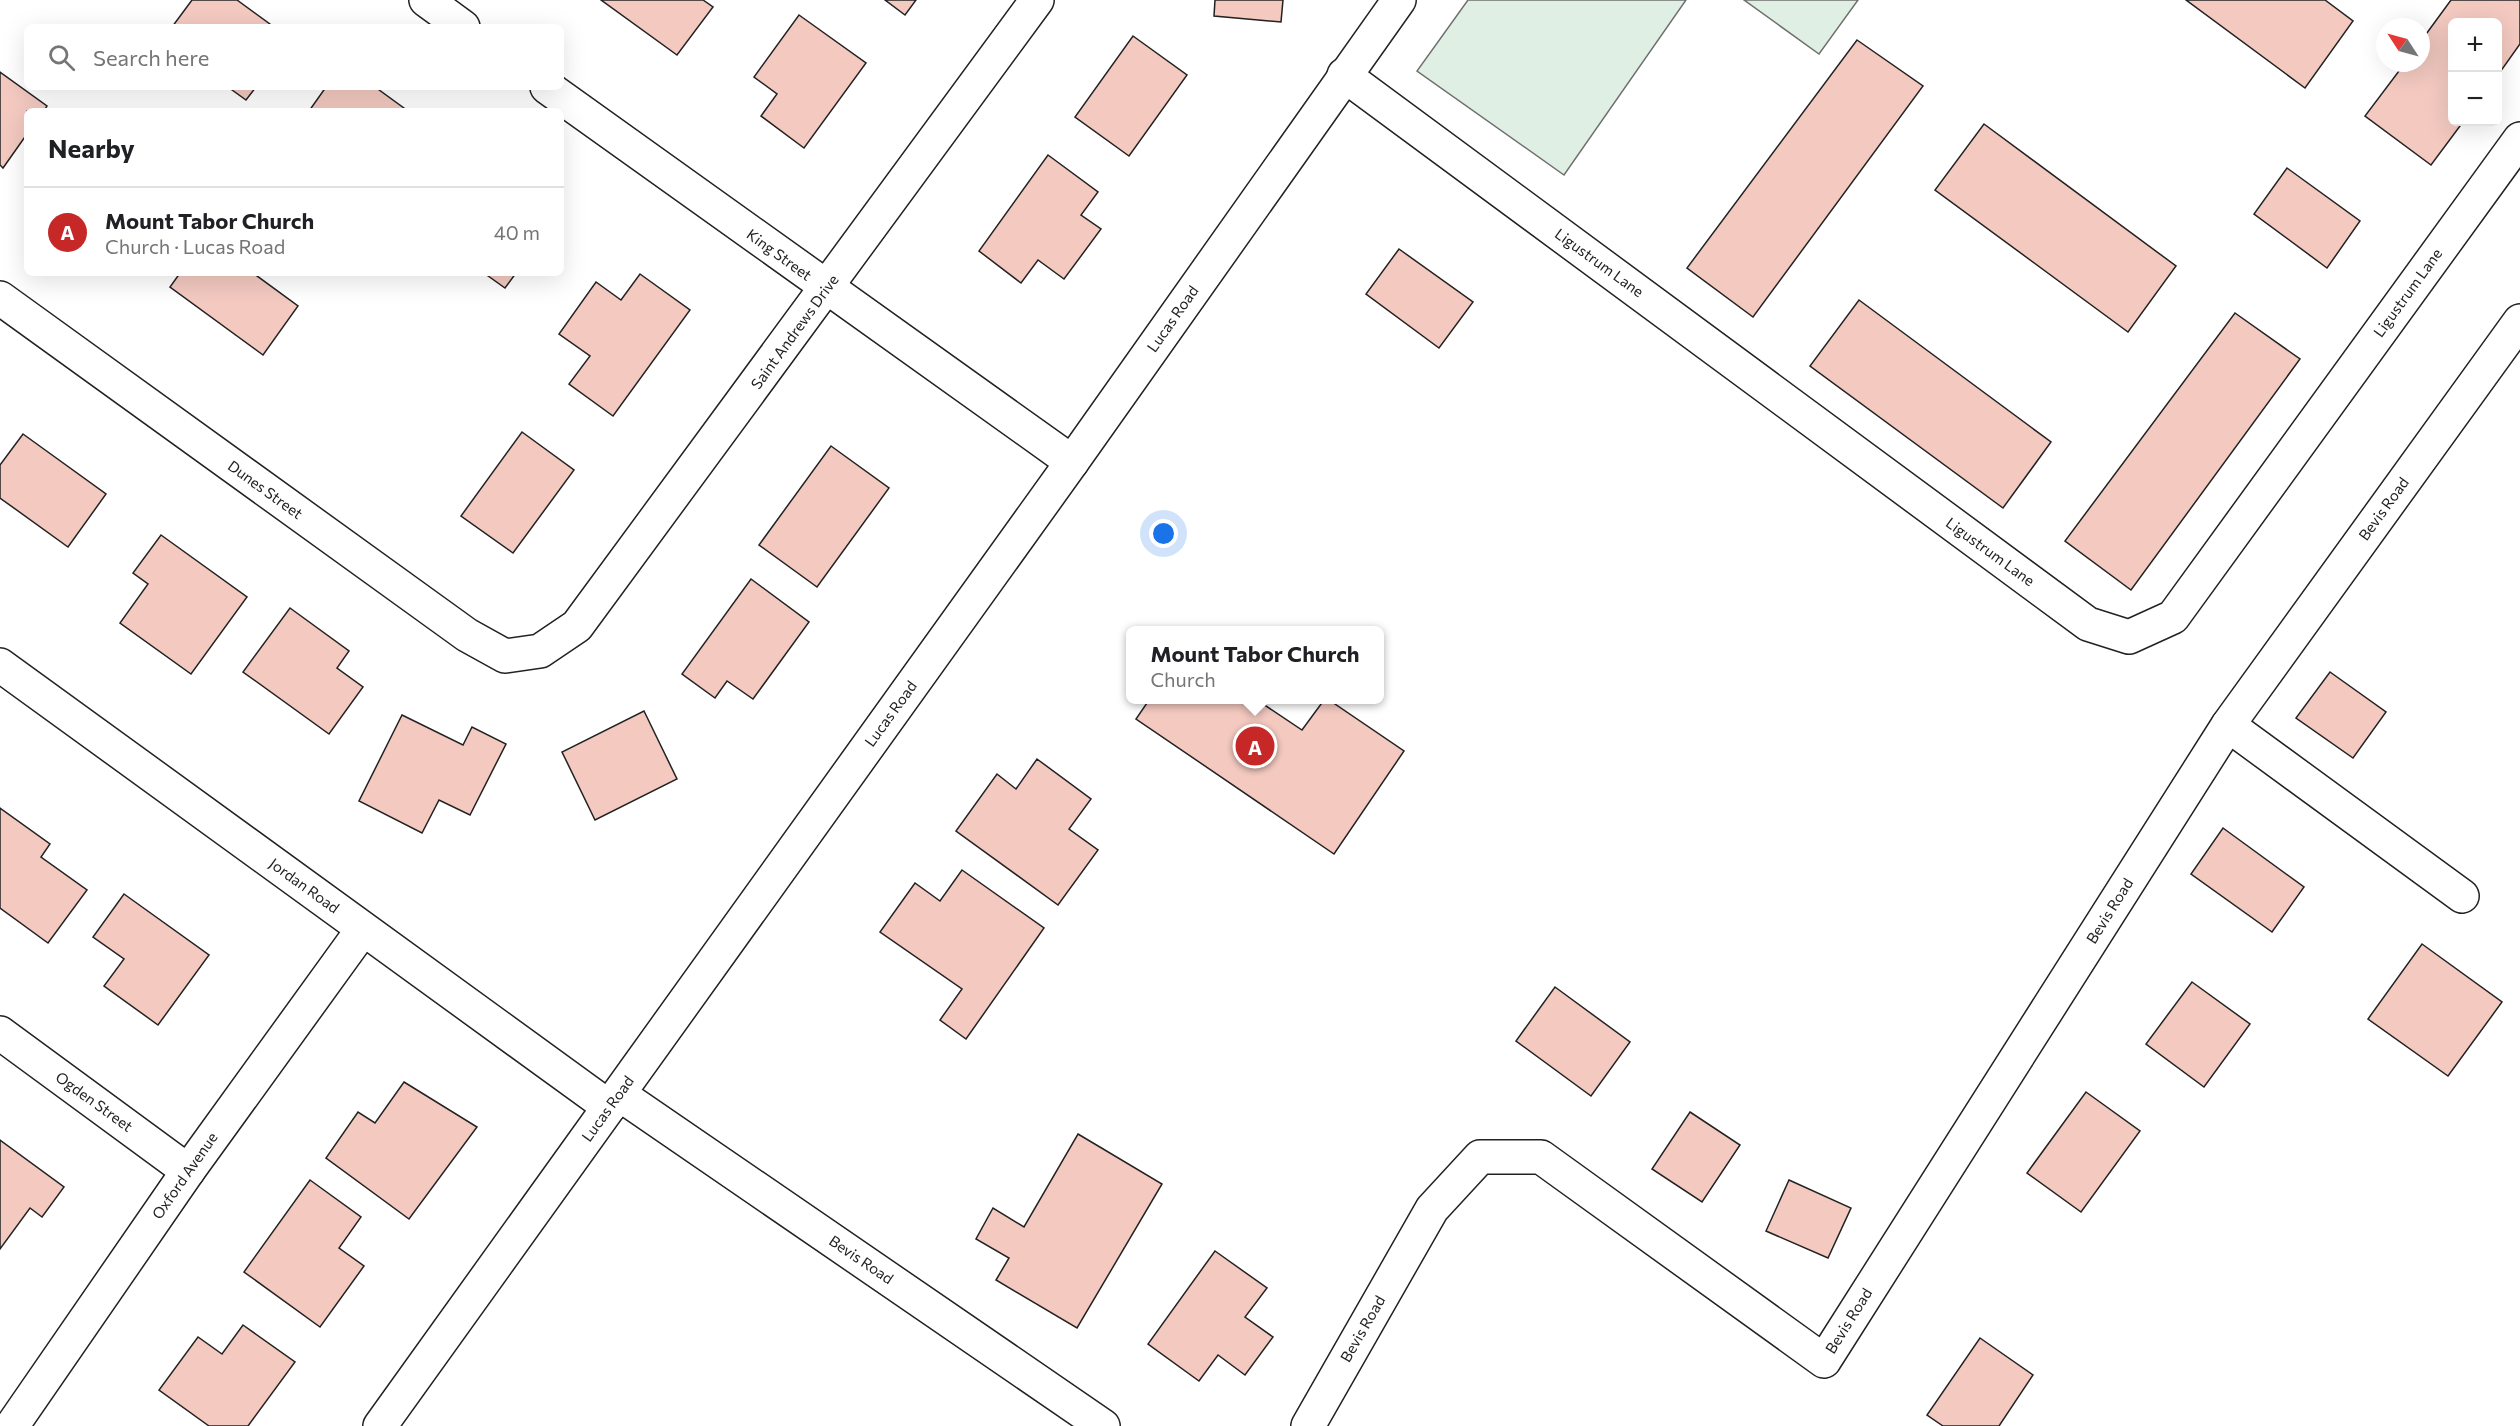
<!DOCTYPE html>
<meta charset="utf-8">
<style>
body{margin:0;font-family:Commissioner,sans-serif;background:#f6f6f6;color:#202124}
.controls{position:absolute;right:18px;top:18px;display:grid;overflow:hidden;border-radius:9px;box-shadow:0 6px 24px #0002}
.controls button{width:54px;height:54px;display:grid;place-items:center;padding:0;border:0;border-bottom:2px solid #e0e0e0;background:#fff;color:#202124;font:30px sans-serif}
.compass{position:absolute;left:2376px;top:18px;width:54px;height:54px;border-radius:50%;background:#fff;box-shadow:0 6px 24px #0002;rotate:306deg}
.you{position:absolute;left:1164px;top:534px;width:21px;height:21px;margin:-15px;border:4px solid #fff;border-radius:50%;background:#1a73e8;box-shadow:0 0 0 9px #1a73e833}
.badge{display:grid;place-items:center;width:39px;height:39px;border-radius:50%;background:#c62828;color:#fff;font-size:20px;font-weight:700}
.pin{position:absolute;translate:-50% -50%;border:3px solid #fff;box-shadow:0 2px 6px #0006}
.popup{position:absolute;left:1126px;top:626px;width:258px;height:78px;box-sizing:border-box;display:grid;place-content:center;border-radius:9px;background:#fff;filter:drop-shadow(0 2px 4px #0005);font-size:20px;white-space:nowrap;color:#757577}
.popup b{font-size:22px;color:#202124}
.popup::after{content:'';position:absolute;left:50%;top:100%;margin-left:-12px;border:12px solid transparent;border-top-color:#fff}
.list{margin:0;padding:0;list-style:none}
h2{display:flex;justify-content:space-between;align-items:center;height:78px;margin:0;padding:0 24px;font-size:26px}
h2 small{font-size:20px;font-weight:400;color:#757577}
.list li{display:grid;grid-template-columns:39px 1fr auto;gap:18px;align-items:center;box-sizing:border-box;height:90px;padding:0 24px;border-top:2px solid #e0e0e0}
.list b{display:block;font-size:22px;white-space:nowrap}
.list p{margin:0;font-size:20px;white-space:nowrap;color:#757577}
.list em{font-size:20px;font-style:normal;color:#757577}
.icon{flex:none;width:33px;height:33px;fill:none;stroke:currentColor;stroke-width:2;stroke-linecap:round;stroke-linejoin:round}
.map{position:relative;flex:none;width:2520px;height:1426px;overflow:hidden}
.search{position:absolute;background:#fff;box-shadow:0 6px 24px #0002;left:24px;top:24px;width:540px;height:66px;display:flex;align-items:center;gap:15px;box-sizing:border-box;padding:0 21px;border-radius:9px;color:#757577;font-size:22px}
.panel{position:absolute;background:#fff;box-shadow:0 6px 24px #0002;left:24px;top:108px;width:540px;height:168px;border-radius:9px}
.map>svg:first-child{display:block}
</style>
<div class="map">
<svg width="2520" height="1426" viewBox="0 0 2520 1426">
<rect width="100%" height="100%" fill="#fff"/>
<g fill="#e0efe3" stroke="#6f6f6f" stroke-width="1.5">
<path d="M 1468,0 L 1686,0 L 1564,175 L 1417,71 Z"/>
<path d="M 1744,0 L 1858,0 L 1819,54 Z"/>
</g>
<g fill="#f3c9c0" stroke="#222" stroke-width="1.5">
<path d="M 192,0 L 237,0 L 274,27 L 172,27 Z"/>
<path d="M 601,0 L 703,0 L 713,7 L 677,55 Z"/>
<path d="M 885,0 L 916,0 L 905,15 Z"/>
<path d="M 1215,0 L 1283,0 L 1281,22 L 1214,16 Z"/>
<path d="M 2186,0 L 2325,0 L 2353,21 L 2305,88 Z"/>
<path d="M 2451,0 L 2520,0 L 2520,44 L 2498,75 L 2498,22 L 2452,22 L 2452,122 L 2463,122 L 2431,165 L 2365,116 L 2405,63 L 2421,63 L 2421,41 Z"/>
<path d="M 799,15 L 866,63 L 804,148 L 761,116 L 777,94 L 754,77 Z"/>
<path d="M 1133,36 L 1187,75 L 1129,156 L 1075,117 Z"/>
<path d="M 1857,40 L 1923,86 L 1753,317 L 1687,268 Z"/>
<path d="M 0,72 L 47,106 L 44,111 L 27,111 L 27,134 L 3,168 L 0,165 Z"/>
<path d="M 228,87 L 256,87 L 246,100 Z"/>
<path d="M 326,87 L 375,87 L 408,111 L 309,111 Z"/>
<path d="M 1984,124 L 2176,266 L 2128,332 L 1935,190 Z"/>
<path d="M 1048,155 L 1098,192 L 1081,215 L 1101,229 L 1064,279 L 1038,260 L 1021,283 L 979,251 Z"/>
<path d="M 2287,168 L 2360,221 L 2327,268 L 2254,214 Z"/>
<path d="M 1399,249 L 1473,302 L 1439,348 L 1366,294 Z"/>
<path d="M 180,273 L 253,273 L 298,306 L 263,355 L 170,287 Z"/>
<path d="M 484,273 L 516,273 L 505,288 Z"/>
<path d="M 640,274 L 690,310 L 613,416 L 569,384 L 590,356 L 559,334 L 596,282 L 621,300 Z"/>
<path d="M 1859,300 L 2051,442 L 2003,508 L 1810,366 Z"/>
<path d="M 2235,313 L 2300,359 L 2131,590 L 2065,541 Z"/>
<path d="M 522,432 L 574,470 L 513,553 L 461,516 Z"/>
<path d="M 23,434 L 106,494 L 68,547 L 0,498 L 0,465 Z"/>
<path d="M 831,446 L 889,488 L 817,587 L 759,545 Z"/>
<path d="M 161,535 L 247,597 L 191,674 L 120,623 L 148,584 L 133,573 Z"/>
<path d="M 751,579 L 809,622 L 753,699 L 727,681 L 715,698 L 682,674 Z"/>
<path d="M 290,608 L 349,651 L 337,668 L 363,687 L 329,734 L 243,672 Z"/>
<path d="M 2330,672 L 2386,712 L 2353,758 L 2296,718 Z"/>
<path d="M 1149,700 L 1257,700 L 1302,730 L 1324,700 L 1329,700 L 1404,751 L 1334,854 L 1136,719 Z"/>
<path d="M 644,711 L 677,779 L 595,820 L 562,752 Z"/>
<path d="M 402,715 L 463,745 L 472,727 L 506,744 L 470,815 L 439,800 L 422,833 L 359,801 Z"/>
<path d="M 1037,759 L 1091,799 L 1069,829 L 1098,850 L 1058,905 L 956,831 L 997,774 L 1016,789 Z"/>
<path d="M 0,808 L 50,844 L 41,857 L 87,890 L 48,943 L 0,908 Z"/>
<path d="M 2223,828 L 2304,887 L 2272,932 L 2191,874 Z"/>
<path d="M 962,870 L 1044,928 L 966,1039 L 940,1020 L 962,989 L 880,932 L 915,883 L 940,901 Z"/>
<path d="M 124,894 L 209,955 L 158,1025 L 104,986 L 124,959 L 93,937 Z"/>
<path d="M 2422,944 L 2502,1002 L 2448,1076 L 2368,1019 Z"/>
<path d="M 2192,982 L 2250,1024 L 2204,1087 L 2146,1044 Z"/>
<path d="M 1555,987 L 1630,1042 L 1591,1096 L 1516,1041 Z"/>
<path d="M 404,1082 L 477,1127 L 409,1219 L 326,1158 L 358,1112 L 375,1123 Z"/>
<path d="M 2086,1092 L 2140,1131 L 2081,1212 L 2027,1173 Z"/>
<path d="M 1690,1112 L 1740,1145 L 1702,1202 L 1652,1169 Z"/>
<path d="M 1078,1134 L 1162,1184 L 1077,1328 L 996,1280 L 1009,1258 L 976,1239 L 993,1208 L 1024,1227 Z"/>
<path d="M 0,1140 L 64,1187 L 42,1217 L 30,1208 L 0,1249 Z"/>
<path d="M 310,1180 L 361,1217 L 339,1248 L 364,1266 L 320,1327 L 244,1272 Z"/>
<path d="M 1789,1180 L 1851,1208 L 1828,1258 L 1766,1231 Z"/>
<path d="M 1215,1251 L 1267,1288 L 1245,1317 L 1273,1337 L 1245,1375 L 1218,1355 L 1199,1381 L 1148,1344 Z"/>
<path d="M 243,1325 L 295,1362 L 248,1426 L 209,1426 L 159,1390 L 198,1337 L 222,1354 Z"/>
<path d="M 1980,1338 L 2033,1375 L 1999,1426 L 1943,1426 L 1927,1415 Z"/>
</g>
<g fill="none" stroke-linecap="round" stroke-linejoin="round">
<g stroke="#222" stroke-width="36">
<g id="minor">
<path d="M 426,0 L 463,27"/>
<path d="M 1344,75 L 2088,624 L 2129,637 L 2173,617 L 2520,139"/>
<path d="M 547,87 L 1072,462"/>
<path d="M 0,298 L 467,635 L 505,656 L 540,651 L 577,626 L 1037,0"/>
<path d="M 0,665 L 609,1107"/>
<path d="M 2228,725 L 2462,896"/>
<path d="M 0,1033 L 188,1171"/>
<path d="M 619,1094 L 1103,1426"/>
<path d="M 12,1426 L 188,1171 L 363,929"/>
<path d="M 1308,1426 L 1432,1209 L 1480,1157 L 1541,1157 L 1824,1361 L 2228,725 L 2520,321"/>
</g>
</g>
<g stroke="#222" stroke-width="36">
<path id="tertiary" d="M 380,1426 L 1072,462 L 1399,0"/>
</g>
<use href="#minor" stroke="#fff" stroke-width="33"/>
<use href="#tertiary" stroke="#fff" stroke-width="33"/>
</g>
<g text-anchor="middle" stroke-width="4.5" stroke-linejoin="round" paint-order="stroke">
<g font-size="15" fill="#222" stroke="#fff">
<text transform="translate(779 255) rotate(36)" y="5">King Street</text>
<text transform="translate(1599 263) rotate(36)" y="5">Ligustrum Lane</text>
<text transform="translate(2408 293) rotate(-54)" y="5">Ligustrum Lane</text>
<text transform="translate(1173 319) rotate(-55)" y="5">Lucas Road</text>
<text transform="translate(795 332) rotate(-54)" y="5">Saint Andrews Drive</text>
<text transform="translate(265 490) rotate(36)" y="5">Dunes Street</text>
<text transform="translate(2384 509) rotate(-54)" y="5">Bevis Road</text>
<text transform="translate(1990 552) rotate(36)" y="5">Ligustrum Lane</text>
<text transform="translate(891 714) rotate(-54)" y="5">Lucas Road</text>
<text transform="translate(304 886) rotate(36)" y="5">Jordan Road</text>
<text transform="translate(2110 911) rotate(-58)" y="5">Bevis Road</text>
<text transform="translate(94 1102) rotate(36)" y="5">Ogden Street</text>
<text transform="translate(608 1109) rotate(-54)" y="5">Lucas Road</text>
<text transform="translate(185 1176) rotate(-55)" y="5">Oxford Avenue</text>
<text transform="translate(861 1260) rotate(34)" y="5">Bevis Road</text>
<text transform="translate(1849 1321) rotate(-58)" y="5">Bevis Road</text>
<text transform="translate(1363 1329) rotate(-60)" y="5">Bevis Road</text>
</g>
</g>
</svg>
<div class="controls">
<button>+</button>
<button>−</button>
</div>
<svg class="compass" viewBox="-18 -18 36 36"><path d="M0-13l5 13h-10z" fill="#e53935"/><path d="M0 13l5-13h-10z" fill="#757577"/></svg>
<div class="you"></div>
<div class="pin badge" style="left:1255px;top:746px">A</div>
<div class="popup"><b>Mount Tabor Church</b>Church</div>
<div class="search"><svg class="icon" aria-label="search" viewBox="0 0 24 24"><circle cx="10" cy="10" r="6"/><path d="M15 15l6 6"/></svg>Search here</div>
<section class="panel">
<h2>Nearby<small></small></h2>
<ul class="list">
<li><span class="badge">A</span><div><b>Mount Tabor Church</b><p>Church · Lucas Road</p></div><em>40 m</em></li>
</ul>
</section>
</div>
